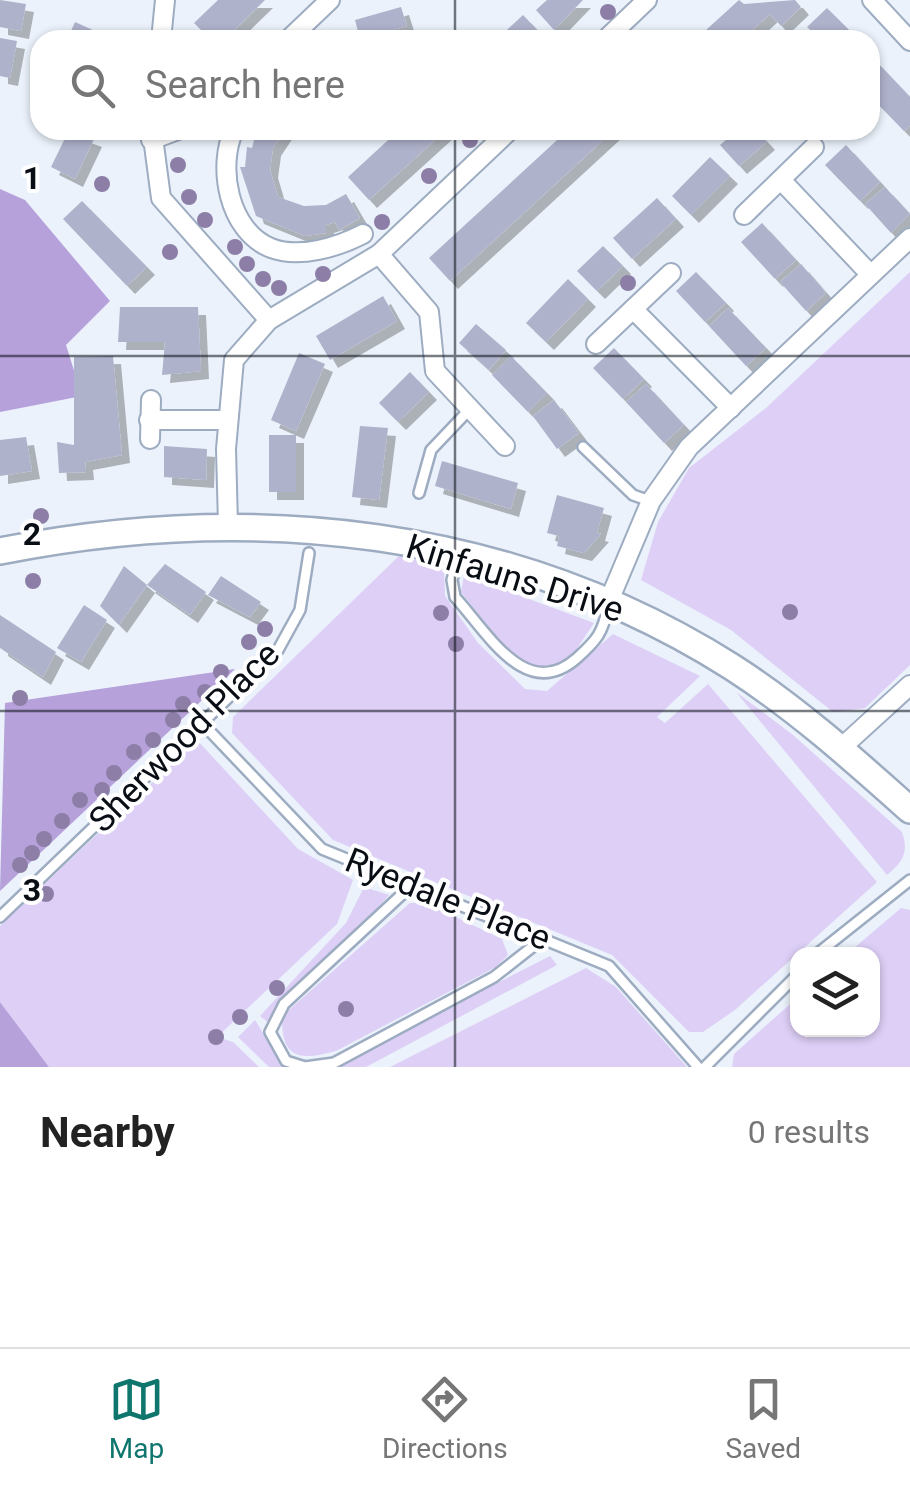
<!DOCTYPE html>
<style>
body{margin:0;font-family:Roboto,sans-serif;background:#f2f2f2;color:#222}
.controls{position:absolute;right:30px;bottom:30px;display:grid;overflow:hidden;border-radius:20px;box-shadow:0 2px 8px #0004}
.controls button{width:90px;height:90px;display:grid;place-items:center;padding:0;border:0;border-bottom:2px solid #e0e0e0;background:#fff;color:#222;font:50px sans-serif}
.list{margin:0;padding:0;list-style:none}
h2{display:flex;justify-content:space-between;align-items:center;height:130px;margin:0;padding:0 40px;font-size:42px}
h2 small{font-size:32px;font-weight:400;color:#767676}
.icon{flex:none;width:55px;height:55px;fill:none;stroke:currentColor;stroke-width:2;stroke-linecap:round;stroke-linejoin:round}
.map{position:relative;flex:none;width:910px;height:1067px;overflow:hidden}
.search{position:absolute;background:#fff;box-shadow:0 2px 8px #0004;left:30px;right:30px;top:30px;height:110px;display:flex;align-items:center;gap:25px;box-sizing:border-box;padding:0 35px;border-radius:30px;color:#767676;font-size:38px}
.sheet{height:280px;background:#fff}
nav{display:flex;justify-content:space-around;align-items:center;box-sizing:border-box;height:140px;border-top:2px solid #e0e0e0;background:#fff;font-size:28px;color:#767676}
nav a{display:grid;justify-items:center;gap:5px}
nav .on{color:#0f766e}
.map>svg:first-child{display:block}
</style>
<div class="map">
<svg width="910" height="1067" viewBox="0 0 910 1067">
<defs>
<filter id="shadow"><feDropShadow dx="8" dy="8" stdDeviation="0" flood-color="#0004"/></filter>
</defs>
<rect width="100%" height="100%" fill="#ebf2fb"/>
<g fill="#ddcff6">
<path d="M 910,272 L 910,665 L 865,708 L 833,712 L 731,630 L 641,580 L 658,522 L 689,468 L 766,408 Z"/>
<path d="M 402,553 L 444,570 L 445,596 L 478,643 L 525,689 L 547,691 L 613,634 L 700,676 L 657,717 L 665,723 L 708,684 L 877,882 L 735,1010 L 703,1032 L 689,1032 L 612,955 L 333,840 L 232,733 L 233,717 Z"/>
<path d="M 464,575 L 594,623 L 562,671 L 522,669 L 461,592 Z"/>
<path d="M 736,692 L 793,735 L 902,832 C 909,853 903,861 887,875 Z"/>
<path d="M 197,740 L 298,849 L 353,880 L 337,924 L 217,1037 L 233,1042 L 259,1067 L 49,1067 L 0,1002 L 0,926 Z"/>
<path d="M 364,887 L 389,895 L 349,940 L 278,1005 L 269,1023 L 260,1016 L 346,923 Z"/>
<path d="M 410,903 L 426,903 L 502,939 L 508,955 L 496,967 L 336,1051 C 299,1061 281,1059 282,1016 Z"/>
<path d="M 901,908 L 910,910 L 910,1067 L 732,1067 L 734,1054 L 797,998 L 798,1030 L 872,1030 L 872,954 L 847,954 Z"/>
<path d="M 550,956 L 557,965 L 366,1067 L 334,1067 Z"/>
<path d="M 586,968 L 616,987 L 687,1067 L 390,1067 Z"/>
<path d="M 255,1020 L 276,1054 L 292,1067 L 269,1067 L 238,1037 Z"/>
</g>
<g fill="#b6a1da">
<path d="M 0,189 L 25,200 L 110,301 L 66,345 L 82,396 L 0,412 Z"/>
<path d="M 235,669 L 0,891 L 5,703 Z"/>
<path d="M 0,1002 L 49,1067 L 0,1067 Z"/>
</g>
<g fill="#afb2cb" filter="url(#shadow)">
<path d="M 0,0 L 26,4 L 21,31 L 0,27 Z"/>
<path d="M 218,0 L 265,0 L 224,40 L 211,40 L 194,23 Z"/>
<path d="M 547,0 L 583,0 L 554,30 L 536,10 Z"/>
<path d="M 739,0 L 744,4 L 795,0 L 801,7 L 781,26 L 770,14 L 741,40 L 695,40 Z"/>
<path d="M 401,7 L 407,26 L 360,39 L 355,20 Z"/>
<path d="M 827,8 L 859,40 L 821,40 L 807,27 Z"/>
<path d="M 523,15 L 545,38 L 496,40 Z"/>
<path d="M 75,22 L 95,31 L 112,40 L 67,40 Z"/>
<path d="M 0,38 L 17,41 L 10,78 L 0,76 Z"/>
<path d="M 874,59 L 910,97 L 910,126 L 904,131 L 870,96 L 870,62 Z"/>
<path d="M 69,130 L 94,139 L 75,179 L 51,167 Z"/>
<path d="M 251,130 L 285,130 L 273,148 L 270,170 L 278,197 L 304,206 L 326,205 L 346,194 L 360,218 L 339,230 L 335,222 L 326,225 L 326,233 L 305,236 L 256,216 L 240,167 L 245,167 L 247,147 L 252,148 L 255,136 Z"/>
<path d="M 399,130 L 446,130 L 369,200 L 348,177 Z"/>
<path d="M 568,130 L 614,130 L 450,281 L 429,258 Z"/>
<path d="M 737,130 L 756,130 L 767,142 L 739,166 L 720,145 Z"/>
<path d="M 846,145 L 880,182 L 860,201 L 825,165 Z"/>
<path d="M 710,157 L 730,176 L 691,215 L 672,196 Z"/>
<path d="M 885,187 L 910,214 L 891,233 L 865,204 Z"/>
<path d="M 657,198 L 676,219 L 632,259 L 613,238 Z"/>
<path d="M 82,201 L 147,267 L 127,286 L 63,219 Z"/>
<path d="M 762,223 L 796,260 L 775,279 L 741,242 Z"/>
<path d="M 603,246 L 623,266 L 597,291 L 577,271 Z"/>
<path d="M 801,264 L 826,293 L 806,311 L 780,282 Z"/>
<path d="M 696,272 L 726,303 L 705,322 L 676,291 Z"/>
<path d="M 568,279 L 588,299 L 546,342 L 526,323 Z"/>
<path d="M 383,296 L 397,321 L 330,360 L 316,336 Z"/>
<path d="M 120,307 L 198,307 L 201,371 L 162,375 L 165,342 L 118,342 Z"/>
<path d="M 728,308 L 766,348 L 746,366 L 709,326 Z"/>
<path d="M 476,324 L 506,350 L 489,370 L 459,343 Z"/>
<path d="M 614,348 L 644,379 L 623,399 L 593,368 Z"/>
<path d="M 299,353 L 325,364 L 296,431 L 271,420 Z"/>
<path d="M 113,356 L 122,455 L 85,462 L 86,472 L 59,473 L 57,442 L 74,445 L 74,357 Z"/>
<path d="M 511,356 L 547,393 L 528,412 L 492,375 Z"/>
<path d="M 410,372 L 429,392 L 398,422 L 379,403 Z"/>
<path d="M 646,384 L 684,425 L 664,443 L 626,402 Z"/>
<path d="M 554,400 L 579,433 L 557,449 L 533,416 Z"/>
<path d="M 360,426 L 388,428 L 379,500 L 352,497 Z"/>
<rect x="269" y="435" width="27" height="57"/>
<path d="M 26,437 L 32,471 L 0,476 L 0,440 Z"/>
<path d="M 164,446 L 207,449 L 206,480 L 164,477 Z"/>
<path d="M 442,461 L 518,483 L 511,509 L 435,486 Z"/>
<path d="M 557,495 L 604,508 L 597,533 L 601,534 L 584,553 L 557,546 L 559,536 L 547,533 Z"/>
<path d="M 165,564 L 206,592 L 190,615 L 147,585 Z"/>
<path d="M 124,566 L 147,585 L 119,625 L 100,606 Z"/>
<path d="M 221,576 L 261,602 L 250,617 L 208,595 Z"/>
<path d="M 84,605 L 107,620 L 81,662 L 57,648 Z"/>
<path d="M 0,615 L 56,652 L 43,677 L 0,648 Z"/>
</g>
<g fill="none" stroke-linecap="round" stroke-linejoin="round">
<g stroke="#9dacc1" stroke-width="14">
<g id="lane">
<path d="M 583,447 L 633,495 L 650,501"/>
<path d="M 419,493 L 431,450 L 469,410"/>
<path d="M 458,558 L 452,580 L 455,597 C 488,633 526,703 577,658 C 597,640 603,633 608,606"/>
<path d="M 202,723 L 322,849 L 609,966 L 698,1067"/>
<path d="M 411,886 L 284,1004 L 270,1032 L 286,1061 L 305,1067 L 334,1063 L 494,977 L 545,937"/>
<path d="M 0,917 L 278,650 L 300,610 L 309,553"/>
<path d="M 817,954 L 910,880"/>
<path d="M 705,1067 L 798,974"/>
</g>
</g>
<g stroke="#9dacc1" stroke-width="22">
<g id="street">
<path d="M 872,0 L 910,41"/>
<path d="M 161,40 L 165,0"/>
<path d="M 288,40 L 330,0"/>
<path d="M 605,40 L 647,0"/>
<path d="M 152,130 L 161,198 L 269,320"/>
<path d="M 234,130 C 217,166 228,231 271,248 C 299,259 338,247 363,234"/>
<path d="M 151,140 L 178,130"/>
<path d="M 781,180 L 870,274"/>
<path d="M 744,215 L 814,147"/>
<path d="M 379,254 L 429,312 L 435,371 L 505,446"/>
<path d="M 633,309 L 731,408"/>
<path d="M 596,344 L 671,273"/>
<path d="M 149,420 L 228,420"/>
<path d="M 150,439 L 151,400"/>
<path d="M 228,525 L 226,449 L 234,360 L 269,320 L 379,254 L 510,130"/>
<path d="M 608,603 L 651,501 L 689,447 L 910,238"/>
<path d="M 841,748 L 910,685"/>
</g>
</g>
<g stroke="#9dacc1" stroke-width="30">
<path id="secondary" d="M 0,551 C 252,501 511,527 732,667 C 796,708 854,760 910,810"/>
</g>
<use href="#lane" stroke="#fff" stroke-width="9"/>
<use href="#street" stroke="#fff" stroke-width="18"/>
<use href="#secondary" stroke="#fff" stroke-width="25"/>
</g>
<g fill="#8c7ea6">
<circle cx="608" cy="12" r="8"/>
<circle cx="470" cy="140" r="8"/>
<circle cx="178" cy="165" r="8"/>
<circle cx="429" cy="176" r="8"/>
<circle cx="102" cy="184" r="8"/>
<circle cx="189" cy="197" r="8"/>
<circle cx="205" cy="220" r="8"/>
<circle cx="382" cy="222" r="8"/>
<circle cx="235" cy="247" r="8"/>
<circle cx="170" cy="252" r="8"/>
<circle cx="247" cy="264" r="8"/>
<circle cx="323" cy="274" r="8"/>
<circle cx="263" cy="279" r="8"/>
<circle cx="628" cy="283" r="8"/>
<circle cx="279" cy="288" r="8"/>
<circle cx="41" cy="516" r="8"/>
<circle cx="33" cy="581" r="8"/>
<circle cx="790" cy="612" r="8"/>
<circle cx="441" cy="613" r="8"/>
<circle cx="265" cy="629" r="8"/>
<circle cx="249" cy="642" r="8"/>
<circle cx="456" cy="644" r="8"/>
<circle cx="221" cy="672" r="8"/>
<circle cx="205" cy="692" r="8"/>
<circle cx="20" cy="698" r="8"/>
<circle cx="183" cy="704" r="8"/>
<circle cx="173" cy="720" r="8"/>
<circle cx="153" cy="740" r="8"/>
<circle cx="134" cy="752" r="8"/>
<circle cx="114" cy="773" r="8"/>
<circle cx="102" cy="790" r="8"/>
<circle cx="80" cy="800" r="8"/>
<circle cx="62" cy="821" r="8"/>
<circle cx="44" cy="839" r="8"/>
<circle cx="32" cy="853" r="8"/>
<circle cx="20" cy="865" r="8"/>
<circle cx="46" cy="894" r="8"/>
<circle cx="277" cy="988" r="8"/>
<circle cx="346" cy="1009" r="8"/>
<circle cx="240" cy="1017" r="8"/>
<circle cx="216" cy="1037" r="8"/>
</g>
<path fill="none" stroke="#090e15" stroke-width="2.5" stroke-opacity="0.55" d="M 455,0 L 455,40M 455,130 L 455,1067M 0,356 L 910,356M 0,711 L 910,711"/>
<g text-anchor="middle" stroke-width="8" stroke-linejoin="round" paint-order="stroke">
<g font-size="35" fill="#090e15" stroke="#fff">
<text transform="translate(515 578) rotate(17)" y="12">Kinfauns Drive</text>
<text transform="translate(184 737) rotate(-45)" y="12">Sherwood Place</text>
<text transform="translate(448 899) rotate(22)" y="12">Ryedale Place</text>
</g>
</g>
<g font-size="32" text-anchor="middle" font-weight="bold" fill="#090e15" stroke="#fff" stroke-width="8" stroke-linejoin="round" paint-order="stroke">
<text x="32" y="189">1</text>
<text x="32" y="545">2</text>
<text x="32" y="901">3</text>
</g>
</svg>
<div class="controls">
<button><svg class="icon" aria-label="layers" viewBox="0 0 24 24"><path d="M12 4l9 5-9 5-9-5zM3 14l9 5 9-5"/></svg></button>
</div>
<div class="search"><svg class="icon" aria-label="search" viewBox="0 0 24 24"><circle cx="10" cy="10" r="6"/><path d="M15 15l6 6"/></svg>Search here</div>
</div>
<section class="sheet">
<h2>Nearby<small>0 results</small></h2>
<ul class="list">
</ul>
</section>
<nav>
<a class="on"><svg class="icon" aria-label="map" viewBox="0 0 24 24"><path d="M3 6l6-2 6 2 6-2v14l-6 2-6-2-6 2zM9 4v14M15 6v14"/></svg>Map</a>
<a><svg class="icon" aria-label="directions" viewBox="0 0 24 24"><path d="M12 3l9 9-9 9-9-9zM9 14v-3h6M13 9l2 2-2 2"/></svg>Directions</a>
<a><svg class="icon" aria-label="saved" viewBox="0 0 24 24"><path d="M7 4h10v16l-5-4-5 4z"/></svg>Saved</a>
</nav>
